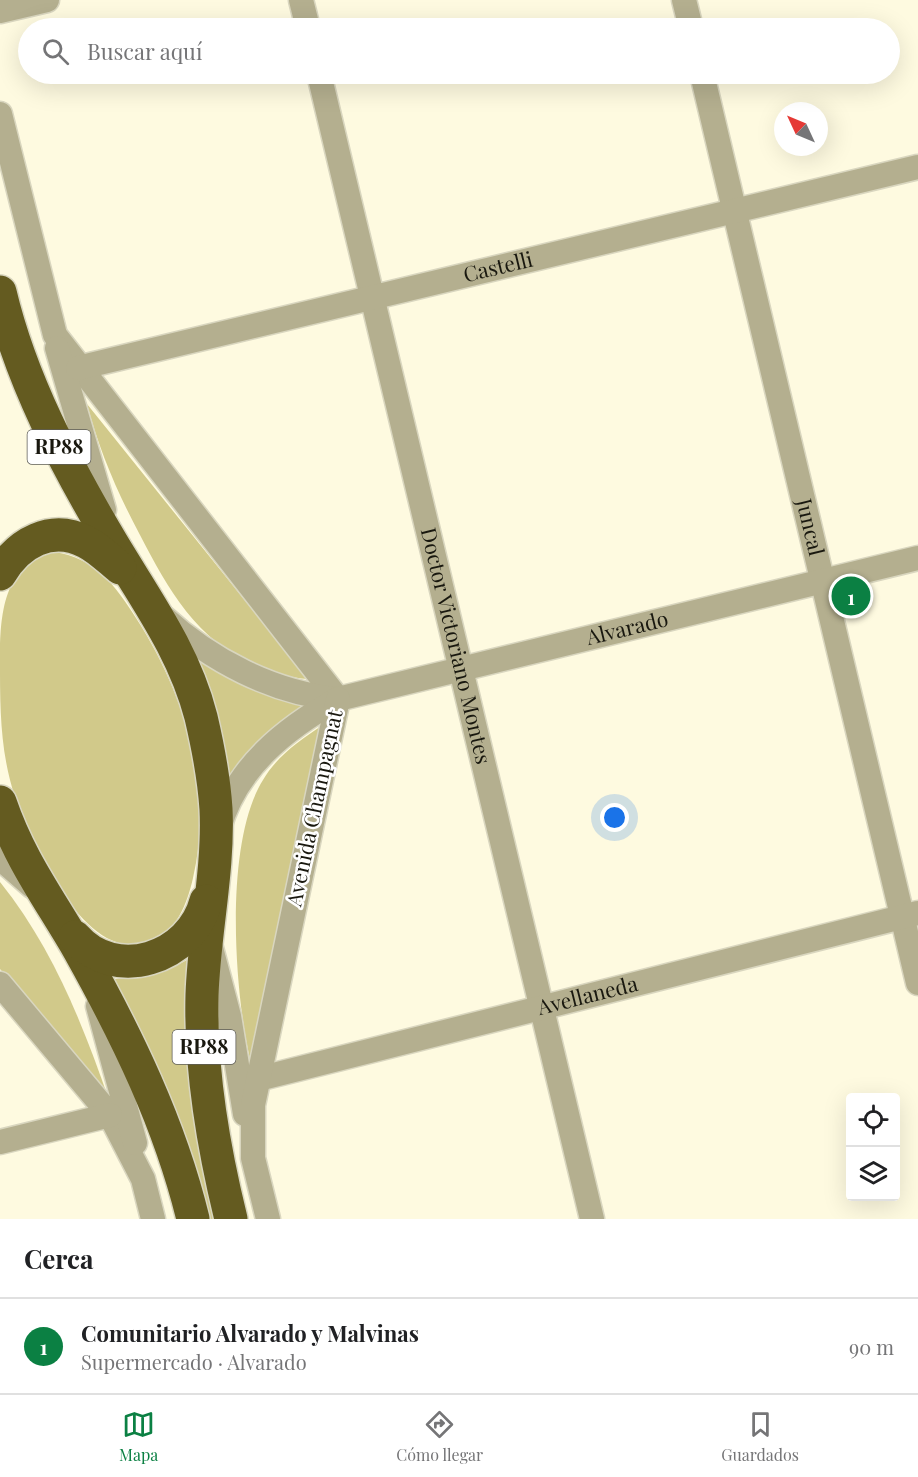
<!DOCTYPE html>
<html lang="es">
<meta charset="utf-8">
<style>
body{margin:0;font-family:"Playfair Display",serif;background:#f6f6f6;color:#202124}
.controls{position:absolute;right:18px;bottom:18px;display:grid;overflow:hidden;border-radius:6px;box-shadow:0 6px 24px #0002}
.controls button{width:54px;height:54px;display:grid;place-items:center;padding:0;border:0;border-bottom:2px solid #e0e0e0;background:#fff;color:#202124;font:30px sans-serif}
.compass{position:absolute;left:774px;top:102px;width:54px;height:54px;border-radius:50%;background:#fff;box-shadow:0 6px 24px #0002;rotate:314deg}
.you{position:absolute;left:615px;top:818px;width:21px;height:21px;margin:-15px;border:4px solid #fff;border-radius:50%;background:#1a73e8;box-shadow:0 0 0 9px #1a73e833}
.badge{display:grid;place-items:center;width:39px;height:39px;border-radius:50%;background:#0b8043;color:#fff;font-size:20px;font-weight:700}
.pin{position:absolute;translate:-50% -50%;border:3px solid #fff;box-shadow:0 2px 6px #0006}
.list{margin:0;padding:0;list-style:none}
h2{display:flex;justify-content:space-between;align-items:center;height:78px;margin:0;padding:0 24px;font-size:26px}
h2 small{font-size:20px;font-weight:400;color:#757577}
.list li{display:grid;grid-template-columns:39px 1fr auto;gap:18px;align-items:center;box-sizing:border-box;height:96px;padding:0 24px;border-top:2px solid #e0e0e0}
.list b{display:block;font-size:22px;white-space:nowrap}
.list p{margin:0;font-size:20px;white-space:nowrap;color:#757577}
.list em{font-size:20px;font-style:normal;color:#757577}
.icon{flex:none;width:33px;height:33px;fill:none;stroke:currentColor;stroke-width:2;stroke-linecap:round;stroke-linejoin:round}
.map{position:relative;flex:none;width:918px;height:1219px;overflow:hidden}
.search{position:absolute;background:#fff;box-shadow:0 6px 24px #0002;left:18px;right:18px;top:18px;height:66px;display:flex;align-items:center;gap:15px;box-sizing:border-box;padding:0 21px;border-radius:33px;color:#757577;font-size:22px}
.sheet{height:174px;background:#fff}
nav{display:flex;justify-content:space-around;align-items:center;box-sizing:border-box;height:84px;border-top:2px solid #e0e0e0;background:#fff;font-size:16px;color:#757577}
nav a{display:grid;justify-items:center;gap:3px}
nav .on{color:#0b8043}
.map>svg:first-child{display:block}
</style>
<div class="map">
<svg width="918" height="1219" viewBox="0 0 918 1219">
<rect width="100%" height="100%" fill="#fefae0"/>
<g fill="#d1c98a">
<path d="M 87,404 L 308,679 C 290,678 277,673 260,667 C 198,643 169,591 140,535 C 118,494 99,450 87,404 Z"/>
<path d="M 54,552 C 94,557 116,586 136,618 C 185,694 214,788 193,878 C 187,904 177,932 149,942 C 85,966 32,842 15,797 C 0,752 0,707 0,660 C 0,616 3,563 54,552 Z"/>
<path d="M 189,649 L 241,684 L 268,693 L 317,703 L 229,777 Z"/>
<path d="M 323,725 L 250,1059 C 234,990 224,842 263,780 C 277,756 300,740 323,725 Z"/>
<path d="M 0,882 C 52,947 82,1022 109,1100 L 0,969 Z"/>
<path d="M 189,959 L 216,1219 L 205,1219 L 172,1102 L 108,979 C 139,980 162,973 189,959 Z"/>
</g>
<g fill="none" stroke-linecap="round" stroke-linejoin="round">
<g stroke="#d9d6bf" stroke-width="27">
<g id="minor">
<path d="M 301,0 L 308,28"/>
<path d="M 684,0 L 691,28"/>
<path d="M 0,11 L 47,0"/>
<path id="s1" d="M 319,74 L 592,1219"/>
<path id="s2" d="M 702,74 L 918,983"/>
<path d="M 0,114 L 55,335 L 338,699"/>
<path d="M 57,348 L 104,510"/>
<path id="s3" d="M 78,368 L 918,167"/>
<path d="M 162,616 C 210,660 273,693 338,699"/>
<path id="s4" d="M 219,828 C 236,767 286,728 338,699 L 918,558"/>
<path d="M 0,858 L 32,886"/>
<path d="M 211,948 L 229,1016 L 245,1114"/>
<path d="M 0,984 L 110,1115 L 143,1179 L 153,1219"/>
<path d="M 98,1006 L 135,1143"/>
<path id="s5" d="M 258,1079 L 918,913"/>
<path d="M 0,1142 L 110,1115"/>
<path d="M 268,1219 L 253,1158 L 253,1105 L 338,699"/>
</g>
</g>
<g stroke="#d9d6bf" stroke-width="36">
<g id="highway">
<path d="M 0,292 C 21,381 66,465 112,543 C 146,600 184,651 201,717 C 208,747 214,778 216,809 C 219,869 204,934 202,995 C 200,1070 213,1146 231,1219"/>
<path d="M 0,574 C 18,543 51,524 86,542 C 98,548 109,559 120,568"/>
<path d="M 0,802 C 20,861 49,898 79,950 C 127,1036 170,1124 193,1219"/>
<path d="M 75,937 C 115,983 191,959 206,901"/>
</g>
</g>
<use href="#minor" stroke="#b4af8f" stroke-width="24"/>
<use href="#highway" stroke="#645b20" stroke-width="33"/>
</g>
<g text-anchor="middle" stroke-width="5" stroke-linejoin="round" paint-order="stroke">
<g fill="#fff" stroke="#5e5d57" stroke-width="1.5">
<rect x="27.5" y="430" width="63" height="34" rx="4.5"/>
<rect x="172.5" y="1030" width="63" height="34" rx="4.5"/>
</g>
<g font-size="20" font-weight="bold" fill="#19180f">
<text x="59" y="454">RP88</text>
<text x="204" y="1054">RP88</text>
</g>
<g font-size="21" fill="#19180f" stroke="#fff">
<text dy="7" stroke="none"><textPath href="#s3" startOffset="432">Castelli</textPath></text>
<text dy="7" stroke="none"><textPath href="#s2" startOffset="466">Juncal</textPath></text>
<text dy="7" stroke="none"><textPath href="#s4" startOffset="478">Alvarado</textPath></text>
<text dy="7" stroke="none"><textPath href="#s1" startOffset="588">Doctor Victoriano Montes</textPath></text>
<text transform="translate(315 808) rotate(-78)" y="7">Avenida Champagnat</text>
<text dy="7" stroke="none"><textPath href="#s5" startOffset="340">Avellaneda</textPath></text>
</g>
</g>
</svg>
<div class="controls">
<button><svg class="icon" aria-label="locate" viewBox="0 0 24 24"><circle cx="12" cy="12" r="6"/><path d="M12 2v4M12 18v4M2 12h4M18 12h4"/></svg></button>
<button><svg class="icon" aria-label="layers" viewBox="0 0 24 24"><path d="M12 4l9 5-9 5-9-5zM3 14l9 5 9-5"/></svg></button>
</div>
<svg class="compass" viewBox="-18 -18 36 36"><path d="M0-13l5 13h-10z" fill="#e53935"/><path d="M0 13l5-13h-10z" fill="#757577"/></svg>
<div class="you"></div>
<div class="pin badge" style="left:851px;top:596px">1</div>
<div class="search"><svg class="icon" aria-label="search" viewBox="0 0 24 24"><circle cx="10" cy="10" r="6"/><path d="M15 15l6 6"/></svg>Buscar aquí</div>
</div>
<section class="sheet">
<h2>Cerca<small></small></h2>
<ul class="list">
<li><span class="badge">1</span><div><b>Comunitario Alvarado y Malvinas</b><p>Supermercado · Alvarado</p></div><em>90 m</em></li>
</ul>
</section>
<nav>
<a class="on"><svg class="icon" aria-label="map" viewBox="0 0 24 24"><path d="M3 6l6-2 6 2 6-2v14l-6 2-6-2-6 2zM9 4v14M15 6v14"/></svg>Mapa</a>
<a><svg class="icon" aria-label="directions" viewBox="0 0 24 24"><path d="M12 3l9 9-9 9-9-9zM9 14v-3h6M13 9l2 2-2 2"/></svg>Cómo llegar</a>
<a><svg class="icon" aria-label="saved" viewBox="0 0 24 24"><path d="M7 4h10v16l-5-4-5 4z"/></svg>Guardados</a>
</nav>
